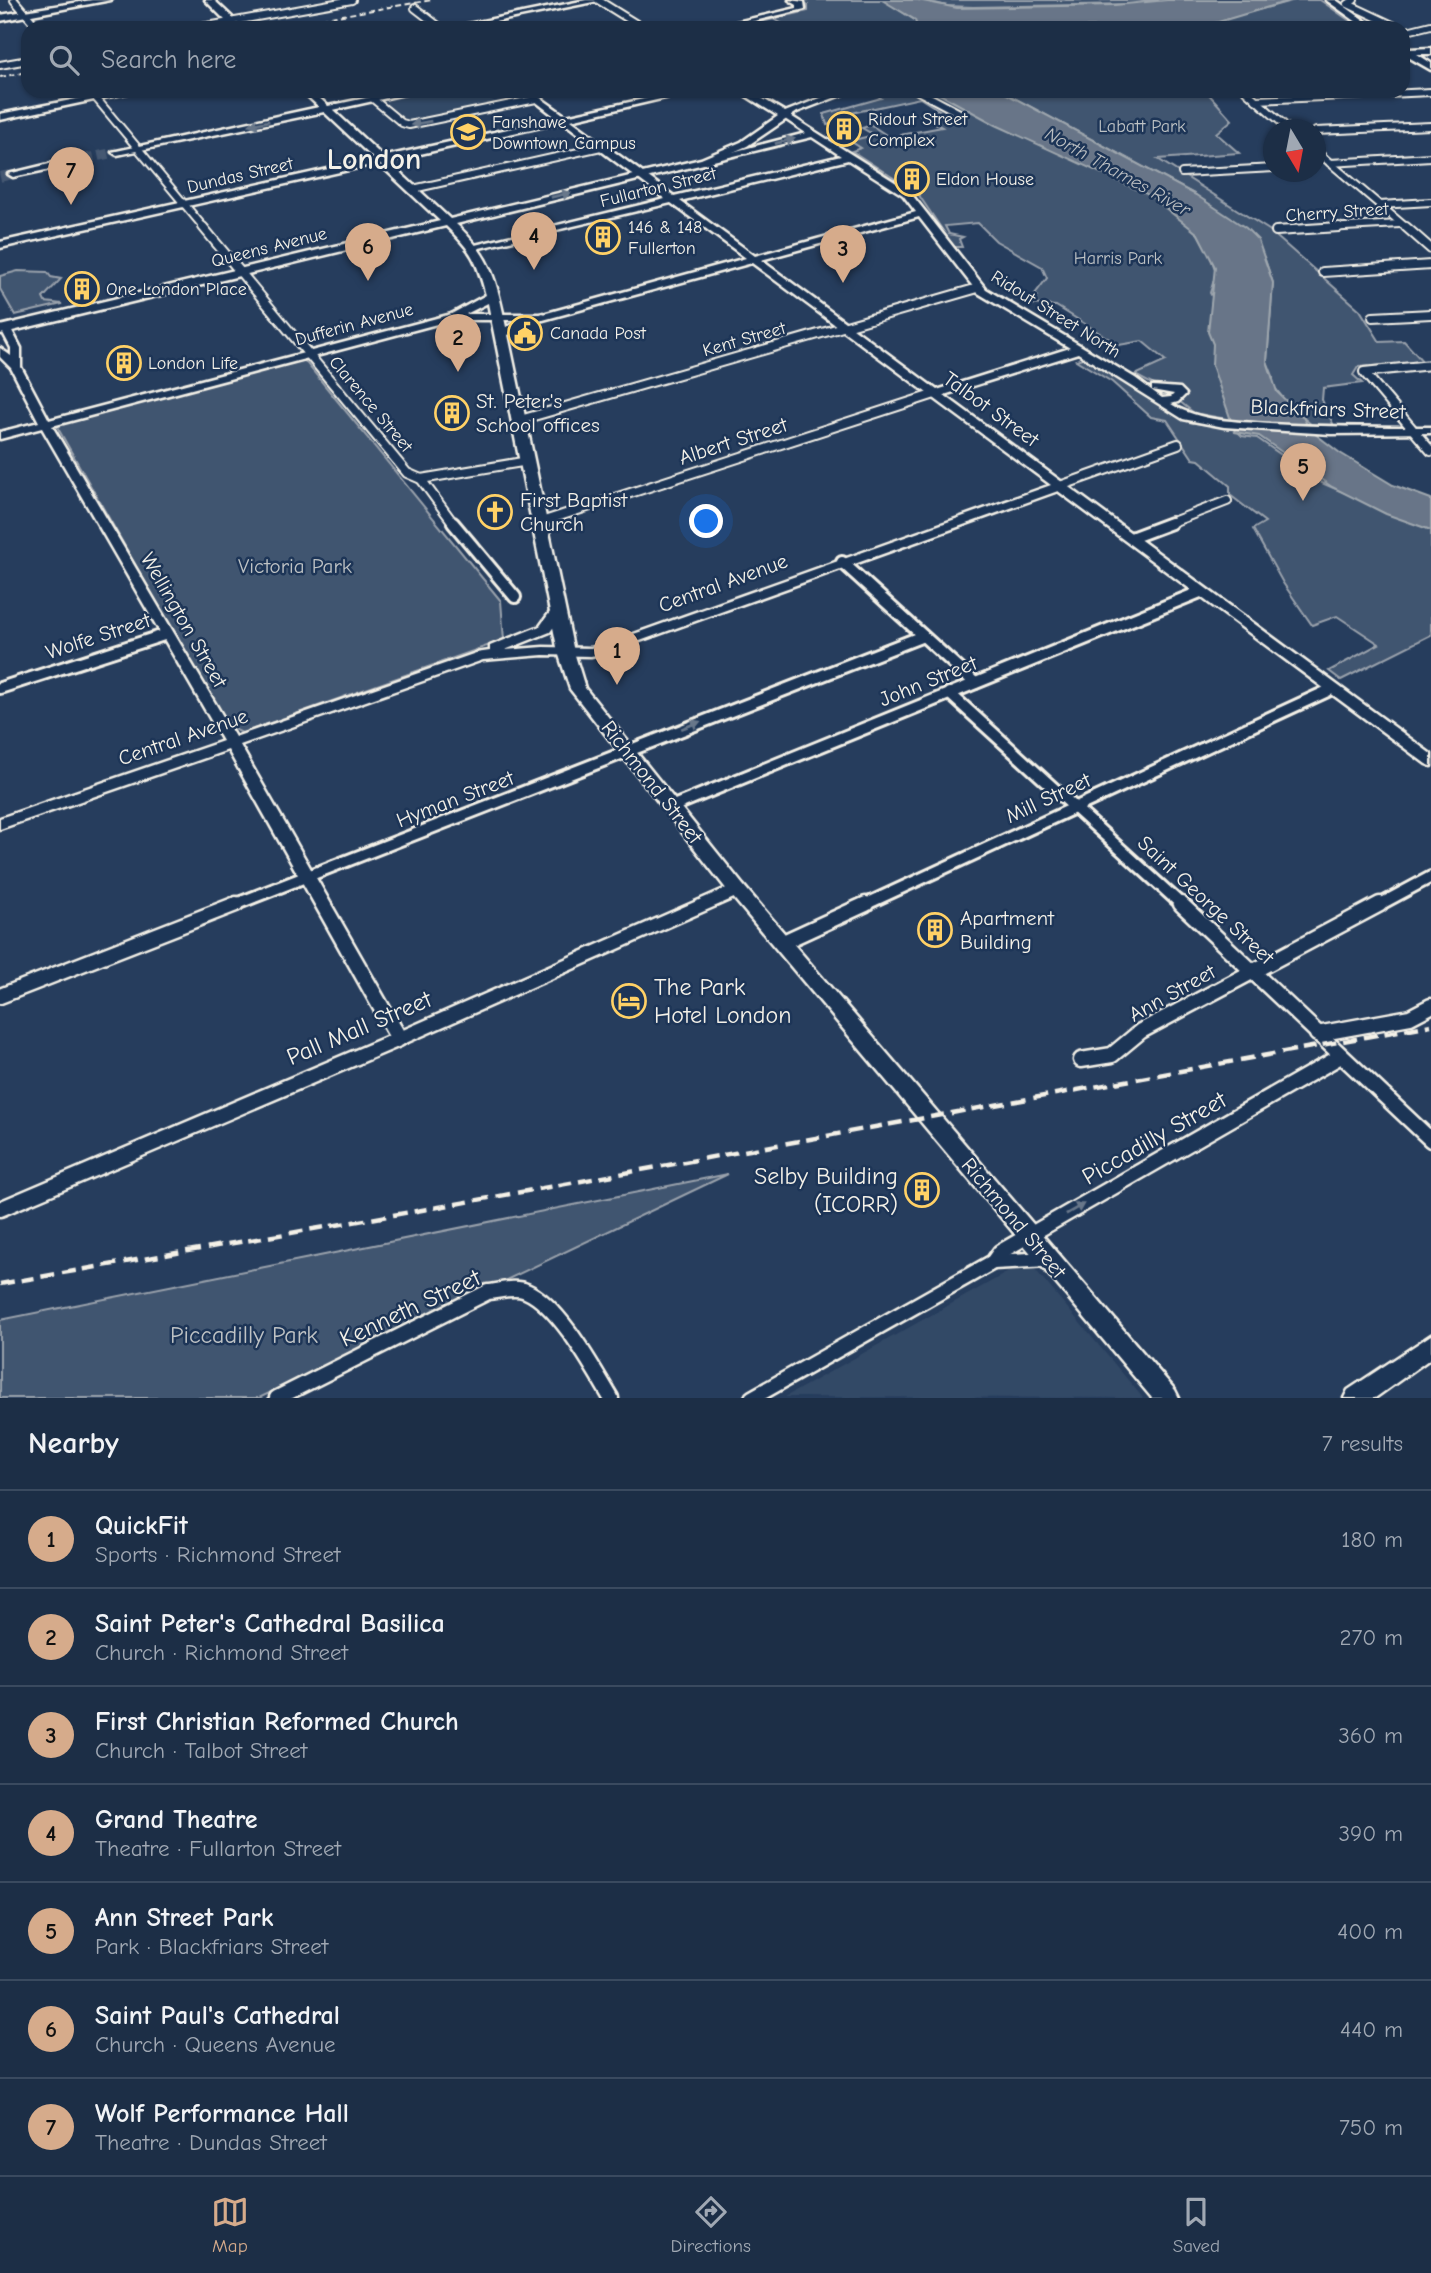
<!DOCTYPE html>
<meta charset="utf-8">
<style>
body{margin:0;font-family:"Comic Neue",sans-serif;background:#293a51;color:#f1f3f6}
.compass{position:absolute;left:1263px;top:119px;width:63px;height:63px;border-radius:50%;background:#1c2e46;box-shadow:0 2px 5px #0004;rotate:170deg}
.you{position:absolute;left:707px;top:522px;width:24px;height:24px;margin:-18px;border:5px solid #fff;border-radius:50%;background:#1a73e8;box-shadow:0 0 0 10px #1a73e833}
.badge{display:grid;place-items:center;width:46px;height:46px;border-radius:50%;background:#d6ab8b;color:#111;font-size:23px;font-weight:700}
.pin{position:absolute;translate:-50% -58px;filter:drop-shadow(0 2px 4px #0008)}
.pin::after{content:'';position:absolute;top:37px;width:24px;height:21px;background:inherit;clip-path:polygon(0 0,100% 0,50% 100%)}
.list{margin:0;padding:0;list-style:none}
h2{display:flex;justify-content:space-between;align-items:center;height:91px;margin:0;padding:0 28px;font-size:30px}
h2 small{font-size:23px;font-weight:400;color:#a0a8b3}
.list li{display:grid;grid-template-columns:46px 1fr auto;gap:21px;align-items:center;box-sizing:border-box;height:98px;padding:0 28px;border-top:2px solid #3a4a5f}
.list b{display:block;font-size:26px;white-space:nowrap}
.list p{margin:0;font-size:23px;white-space:nowrap;color:#a0a8b3}
.list em{font-size:23px;font-style:normal;color:#a0a8b3}
.icon{flex:none;width:38px;height:38px;fill:none;stroke:currentColor;stroke-width:2;stroke-linecap:round;stroke-linejoin:round}
.map{position:relative;flex:none;width:1431px;height:1398px;overflow:hidden}
.search{position:absolute;background:#1c2e46;box-shadow:0 2px 5px #0004;left:21px;right:21px;top:21px;height:77px;display:flex;align-items:center;gap:18px;box-sizing:border-box;padding:0 24px;border-radius:21px;color:#a0a8b3;font-size:26px}
.sheet{height:777px;background:#1c2e46}
nav{display:flex;justify-content:space-around;align-items:center;box-sizing:border-box;height:98px;border-top:2px solid #3a4a5f;background:#1c2e46;font-size:19px;color:#a0a8b3}
nav a{display:grid;justify-items:center;gap:4px}
nav .on{color:#d6ab8b}
.map>svg:first-child{display:block}
</style>
<div class="map">
<svg width="1431" height="1398" viewBox="0 0 1431 1398">
<rect width="100%" height="100%" fill="#263d5d"/>
<filter id="ink" filterUnits="userSpaceOnUse"><feTurbulence type="fractalNoise" baseFrequency=".0143" numOctaves="2"/><feDisplacementMap in="SourceGraphic" scale="14" xChannelSelector="R" yChannelSelector="G"/><feConvolveMatrix kernelMatrix="1 2 1 2 8 2 1 2 1" color-interpolation-filters="sRGB"/></filter>
<g filter="url(#ink)">
<g fill="#334966">
<path d="M 432,91 L 481,91 L 498,105 L 408,122 L 384,101 Z"/>
<path d="M 1028,1261 L 1143,1398 L 785,1397 Z"/>
</g>
<g fill="#40546f" stroke="#9aa2ac" stroke-width="2">
<path d="M 801,0 L 884,0 L 922,25 L 919,28 L 790,28 L 775,20 L 779,18 L 742,26 L 808,11 L 808,5 Z"/>
<path d="M 923,0 L 1159,0 L 1133,4 L 973,7 L 947,6 Z"/>
<path d="M 1295,0 L 1320,0 L 1360,28 L 1170,28 L 1202,25 Z"/>
<path d="M 872,91 L 938,91 L 1161,200 L 1198,234 L 1211,257 L 1216,273 L 1210,293 L 1214,300 L 1213,350 L 1237,421 L 1194,413 L 1169,393 L 1135,375 L 1166,361 L 1142,341 L 1119,345 L 1056,306 L 1028,304 L 1037,296 L 1035,294 L 1047,278 L 1042,267 L 996,241 L 978,223 L 945,226 L 949,234 L 963,237 L 959,239 L 962,247 L 954,247 L 918,194 L 852,151 L 861,148 L 850,141 L 874,135 L 862,128 L 871,125 L 894,140 L 900,135 L 942,127 L 921,115 L 939,110 L 920,98 L 847,114 L 842,117 L 845,121 L 827,125 L 824,114 L 881,98 Z"/>
<path d="M 1001,91 L 1206,91 L 1232,120 L 1216,133 L 1239,153 L 1158,159 L 1269,230 L 1360,310 L 1380,342 L 1404,341 L 1424,363 L 1358,367 L 1353,375 L 1362,383 L 1323,388 L 1322,400 L 1334,426 L 1312,425 L 1289,406 L 1273,385 L 1273,376 L 1267,361 L 1273,283 L 1264,257 L 1196,195 Z"/>
<path d="M 18,271 L 47,272 L 51,277 L 61,279 L 43,298 L 45,302 L 62,304 L 15,315 L 0,289 L 0,276 Z"/>
<path d="M 1085,357 L 1189,422 L 1235,429 L 1242,436 L 1257,438 L 1322,483 L 1431,530 L 1431,635 L 1341,680 L 1329,671 L 1379,644 L 1337,616 L 1312,625 L 1283,583 L 1253,529 L 1265,522 L 1230,495 L 1230,486 L 1199,460 L 1193,459 L 1167,420 L 1151,417 L 1112,382 L 1076,360 Z"/>
<path d="M 304,360 L 501,601 L 504,640 L 242,733 L 227,726 L 56,425 Z"/>
<path d="M 728,1174 L 259,1398 L 0,1398 L 0,1320 Z"/>
</g>
<g fill="#677588" stroke="#9fa7ae" stroke-width="2">
<path d="M 882,0 L 918,0 L 957,8 L 1115,5 L 1167,0 L 1292,0 L 1215,23 L 1174,27 L 917,28 L 915,20 Z"/>
<path d="M 934,91 L 1001,91 L 1196,195 L 1246,228 L 1258,240 L 1273,283 L 1267,361 L 1277,392 L 1303,417 L 1310,430 L 1340,453 L 1393,485 L 1431,499 L 1431,530 L 1386,514 L 1332,487 L 1259,436 L 1235,432 L 1212,365 L 1213,344 L 1208,332 L 1215,267 L 1198,234 L 1149,195 L 996,125 Z"/>
</g>
<g fill="none" stroke-linecap="round" stroke-linejoin="round">
<g stroke="#455872" stroke-width="10" stroke-dasharray="10 4.5" stroke-linecap="butt">
<path d="M 70,162 L 117,152"/>
<path d="M 0,177 L 13,174"/>
</g>
<g stroke="#f4f1e8" stroke-width="10">
<g id="minor-far3">
<path d="M 14,0 L 38,28"/>
<path d="M 598,0 L 643,28"/>
<path d="M 1354,0 L 1348,4 L 1399,28"/>
<path d="M 415,8 L 441,28"/>
<path d="M 196,28 L 352,0"/>
<path d="M 1403,32 L 1431,25"/>
<path d="M 0,65 L 28,60"/>
<path d="M 918,91 L 963,115"/>
<path d="M 1246,91 L 1290,130"/>
<path d="M 96,98 L 205,229"/>
<path d="M 373,99 L 402,123 L 409,125 L 536,99"/>
<path d="M 1256,100 L 1431,92"/>
<path d="M 1316,131 L 1431,126"/>
<path d="M 1316,151 L 1408,229"/>
<path d="M 1330,163 L 1431,157"/>
<path d="M 1182,173 L 1274,168"/>
<path d="M 413,189 L 601,147"/>
<path d="M 1379,205 L 1431,202"/>
<path d="M 1308,229 L 1400,224"/>
</g>
</g>
<g stroke="#f4f1e8" stroke-width="12">
<g id="minor-far2">
<path d="M 203,227 L 407,473 L 421,479 L 528,461"/>
<path d="M 1406,227 L 1431,249"/>
<path d="M 1276,231 L 1339,227"/>
<path d="M 1323,272 L 1431,265"/>
<path d="M 1373,317 L 1431,314"/>
<path d="M 1431,365 L 1364,372 L 1431,451"/>
<path d="M 520,420 L 978,288"/>
<path d="M 421,479 L 454,524"/>
<path d="M 1060,486 L 1178,444"/>
<path d="M 541,522 L 935,394"/>
<path d="M 1167,524 L 1227,501"/>
</g>
</g>
<g stroke="#f4f1e8" stroke-width="16">
<g id="minor-far1">
<path d="M 453,523 L 515,597"/>
<path d="M 1131,538 L 1171,523"/>
<path d="M 842,562 L 975,683"/>
<path d="M 0,688 L 167,634"/>
<path d="M 949,693 L 1183,906"/>
<path d="M 671,807 L 1200,592"/>
<path d="M 231,906 L 923,636"/>
<path d="M 862,906 L 1332,689"/>
<path d="M 1377,906 L 1431,877"/>
</g>
</g>
<g stroke="#f4f1e8" stroke-width="19">
<g id="minor">
<path d="M 1181,904 L 1431,1140"/>
<path d="M 781,943 L 866,904"/>
<path d="M 0,996 L 236,904"/>
<path d="M 1317,1034 L 1410,1017 L 1431,1006"/>
<path d="M 1081,1060 L 1112,1055 L 1141,1031 L 1380,904"/>
<path d="M 0,1209 L 399,1039"/>
<path d="M 993,1262 L 1048,1259"/>
<path d="M 277,1398 L 488,1292 C 500,1291 515,1286 526,1291 C 559,1305 593,1368 611,1398"/>
<path d="M 752,1398 L 993,1262 L 1000,1252 L 1341,1056"/>
</g>
</g>
<g stroke="#f4f1e8" stroke-width="5">
<g id="tertiary">
<path d="M 789,0 L 804,2 L 805,9 L 725,28 L 711,28 L 797,8 L 797,5 Z"/>
<path d="M 522,91 L 531,91 L 566,116 L 680,91 L 695,91 L 571,120 L 674,196 L 841,156 L 812,137 L 709,162 L 705,159 L 806,133 L 779,115 L 786,113 L 909,191 L 986,289 L 1135,378 L 1162,398 L 1171,397 L 1174,394 L 1152,390 L 1152,386 L 1180,388 L 1186,394 L 1178,402 L 1171,404 C 1200,422 1236,421 1270,424 C 1324,427 1377,427 1431,427 L 1431,433 L 1331,434 L 1224,427 L 1183,419 L 1078,353 L 944,395 L 1431,754 L 1431,766 L 1426,764 L 1058,491 L 612,651 L 591,656 L 543,655 L 483,660 L 240,745 L 403,1030 L 731,886 L 743,886 L 745,890 L 743,894 L 399,1046 L 393,1044 L 228,750 L 0,829 L 0,818 L 223,741 L 42,428 L 0,439 L 0,432 L 39,422 L 11,368 L 0,357 L 0,348 L 11,356 L 11,348 L 1,329 L 2,327 L 10,327 L 21,348 L 21,367 L 49,420 L 452,314 L 543,314 L 746,258 L 671,203 L 471,250 L 471,246 L 665,199 L 563,122 L 0,248 L 0,242 L 557,118 ZM 848,160 L 903,195 L 916,212 L 755,256 L 680,201 ZM 919,217 L 978,293 L 1070,348 L 937,390 L 761,260 ZM 752,263 L 1051,485 L 603,645 L 591,648 L 543,647 L 505,650 L 550,632 L 565,611 L 563,608 L 553,608 L 540,626 L 490,646 L 490,651 L 476,653 L 235,737 L 52,426 L 452,320 L 543,320 Z"/>
</g>
</g>
<g stroke="#f4f1e8" stroke-width="5">
<g id="secondary">
<path d="M 92,0 L 111,0 L 0,21 L 0,15 Z"/>
<path d="M 205,0 L 214,0 L 232,17 L 232,21 L 226,21 Z"/>
<path d="M 586,0 L 603,0 L 466,28 L 448,28 Z"/>
<path d="M 1326,0 L 1336,0 L 1375,28 L 1365,28 Z"/>
<path d="M 1403,46 L 1409,49 L 1431,48 L 1431,54 L 1417,54 L 1431,63 L 1431,70 L 1403,54 Z"/>
<path d="M 117,91 L 136,91 L 0,120 L 0,114 Z"/>
<path d="M 302,91 L 312,91 L 328,106 L 399,91 L 418,91 L 333,110 L 450,219 L 701,159 L 741,142 L 778,116 L 738,91 L 750,91 L 785,112 L 838,91 L 852,91 L 797,112 L 747,146 L 708,163 L 456,224 C 491,256 497,282 506,327 L 543,313 L 549,317 L 508,335 L 574,652 L 585,688 L 743,885 L 1175,1390 L 1179,1398 L 1152,1398 L 731,895 L 570,689 L 558,652 L 488,303 L 452,321 L 446,317 L 486,295 C 476,259 473,252 446,226 L 0,334 L 0,326 L 440,221 L 324,112 L 117,155 L 112,152 L 319,107 Z"/>
<path d="M 70,159 L 74,160 L 74,164 L 13,177 L 8,174 Z"/>
<path d="M 1431,1335 L 1431,1358 L 1375,1398 L 1344,1398 L 1348,1390 Z"/>
</g>
</g>
<use href="#minor-far3" stroke="#1d3557" stroke-width="6"/>
<use href="#minor-far2" stroke="#1d3557" stroke-width="8"/>
<use href="#minor-far1" stroke="#1d3557" stroke-width="10"/>
<use href="#minor" stroke="#1d3557" stroke-width="14"/>
<use href="#tertiary" fill="#1d3557" fill-rule="evenodd"/>
<use href="#secondary" fill="#1d3557" fill-rule="evenodd"/>
<g stroke="#f4f1e8" stroke-width="2" stroke-dasharray="6 3.5" stroke-linecap="butt">
<path d="M 265,28 L 432,0"/>
<path d="M 0,77 L 28,72"/>
</g>
<path stroke="#f4f1e8" stroke-width="4.5" stroke-dasharray="14 7" stroke-linecap="butt" d="M 0,1284 L 456,1204 L 1431,1025"/>
</g>
<defs><path id="oneway-solid" d="M-6-.8H1V-3.2L6.5 0L1 3.2V.8H-6Z" transform="scale(1.75)"/></defs>
<g fill="#68778a">
<use href="#oneway-solid" transform="translate(259 123) rotate(169)"/>
<use href="#oneway-solid" transform="translate(421 123) rotate(170)"/>
<use href="#oneway-solid" transform="translate(785 141) rotate(-14)"/>
<use href="#oneway-solid" transform="translate(561 195) rotate(-13)"/>
<use href="#oneway-solid" transform="translate(691 725) rotate(-21)"/>
<use href="#oneway-solid" transform="translate(1075 1209) rotate(-30)"/>
</g>
</g>
<defs>
<g id="building-ring" transform="scale(1.75)"><circle r="9.5" fill="#1d3557" stroke="#ffd166" stroke-width="1.5"/><path d="M-4-6H4V6H1V3H-1V6H-4ZM-2.5-4.3h1.7v1.8h-1.7ZM.8-4.3h1.7v1.8H.8ZM-2.5-1h1.7V.8h-1.7ZM.8-1h1.7V.8H.8Z" fill="#ffd166"/></g>
<g id="university-ring" transform="scale(1.75)"><circle r="9.5" fill="#1d3557" stroke="#ffd166" stroke-width="1.5"/><path d="M0-5L7-2L0 1L-7-2ZM-4 1L0 2.5L4 1V4Q0 6-4 4Z" fill="#ffd166"/></g>
<g id="civic-ring" transform="scale(1.75)"><circle r="9.5" fill="#1d3557" stroke="#ffd166" stroke-width="1.5"/><path d="M-.6-6.5H3V-4.5H.6V-3L4-1V1h2V6H-6V1h2V-1L-.6-3ZM-1.2 2.5V6h2.4V2.5Z" fill="#ffd166"/></g>
<g id="church-ring" transform="scale(1.75)"><circle r="9.5" fill="#1d3557" stroke="#ffd166" stroke-width="1.5"/><path d="M-1.2-6h2.4v3.5h3.3v2.4h-3.3V6h-2.4V-.1h-3.3v-2.4h3.3Z" fill="#ffd166"/></g>
<g id="hotel-ring" transform="scale(1.75)"><circle r="9.5" fill="#1d3557" stroke="#ffd166" stroke-width="1.5"/><path d="M-6-4.5h1.5V1H6V5H4.5V3h-9V5H-6ZM-4 0a1.8 1.8 0 1 1 3.6 0ZM.5 0V-2.5h3Q6-2.5 6 0Z" fill="#ffd166"/></g>
</defs>
<g fill-rule="evenodd">
<use href="#building-ring" x="844" y="129"/>
<use href="#university-ring" x="468" y="132"/>
<use href="#building-ring" x="912" y="179"/>
<use href="#building-ring" x="603" y="237"/>
<use href="#building-ring" x="82" y="289"/>
<use href="#civic-ring" x="525" y="333"/>
<use href="#building-ring" x="124" y="363"/>
<use href="#building-ring" x="452" y="413"/>
<use href="#church-ring" x="495" y="512"/>
<use href="#building-ring" x="935" y="930"/>
<use href="#hotel-ring" x="629" y="1001"/>
<use href="#building-ring" x="922" y="1190"/>
</g>
<g text-anchor="middle" stroke-width="5" stroke-linejoin="round" paint-order="stroke">
<g font-size="18" fill="#f4f1e8" stroke="#1d3557" text-anchor="start">
<text x="868" y="125">Ridout Street<tspan x="868" dy="21">Complex</tspan></text>
<text x="492" y="128">Fanshawe<tspan x="492" dy="21">Downtown Campus</tspan></text>
<text x="936" y="185">Eldon House</text>
<text x="628" y="233">146 &amp; 148<tspan x="628" dy="21">Fullerton</tspan></text>
<text x="106" y="295">One London Place</text>
<text x="550" y="339">Canada Post</text>
<text x="148" y="369">London Life</text>
</g>
<g font-size="18" fill="#bec2c4" stroke="#1d3557">
<text x="1142" y="132">Labatt Park</text>
<text x="1118" y="264">Harris Park</text>
</g>
<g font-size="18" fill="#f4f1e8" stroke="#1d3557">
<text transform="translate(240 175) rotate(-13)" y="6">Dundas Street</text>
<text transform="translate(658 187) rotate(-14)" y="6">Fullarton Street</text>
<text transform="translate(1337 212) rotate(-4)" y="6">Cherry Street</text>
<text transform="translate(269 247) rotate(-14)" y="6">Queens Avenue</text>
<text transform="translate(1056 314) rotate(32)" y="6">Ridout Street North</text>
<text transform="translate(354 324) rotate(-15)" y="6">Dufferin Avenue</text>
<text transform="translate(744 339) rotate(-16)" y="6">Kent Street</text>
<text transform="translate(371 404) rotate(50)" y="6">Clarence Street</text>
</g>
<g font-size="19" font-style="italic" fill="#bcbfc2" stroke="#1d3557">
<text transform="translate(1118 171) rotate(29)" y="7">North Thames River</text>
</g>
<g font-size="21" fill="#f4f1e8" stroke="#1d3557" text-anchor="start">
<text x="476" y="408">St. Peter's<tspan x="476" dy="24">School offices</tspan></text>
<text x="520" y="507">First Baptist<tspan x="520" dy="24">Church</tspan></text>
<text x="960" y="925">Apartment<tspan x="960" dy="24">Building</tspan></text>
</g>
<g font-size="21" fill="#f4f1e8" stroke="#1d3557">
<text transform="translate(991 409) rotate(36)" y="7">Talbot Street</text>
<text transform="translate(1328 409) rotate(2)" y="7">Blackfriars Street</text>
<text transform="translate(733 441) rotate(-18)" y="7">Albert Street</text>
<text transform="translate(723 583) rotate(-20)" y="7">Central Avenue</text>
<text transform="translate(184 620) rotate(60)" y="7">Wellington Street</text>
<text transform="translate(98 636) rotate(-18)" y="7">Wolfe Street</text>
<text transform="translate(928 681) rotate(-22)" y="7">John Street</text>
<text transform="translate(183 737) rotate(-19)" y="7">Central Avenue</text>
<text transform="translate(652 782) rotate(52)" y="7">Richmond Street</text>
<text transform="translate(1048 798) rotate(-25)" y="7">Mill Street</text>
<text transform="translate(455 799) rotate(-21)" y="7">Hyman Street</text>
<text transform="translate(1206 900) rotate(43)" y="7">Saint George Street</text>
<text transform="translate(1172 993) rotate(-29)" y="7">Ann Street</text>
<text transform="translate(1014 1218) rotate(50)" y="7">Richmond Street</text>
</g>
<g font-size="21" fill="#bec2c4" stroke="#1d3557">
<text x="295" y="573">Victoria Park</text>
</g>
<g font-size="24" fill="#f4f1e8" stroke="#1d3557" text-anchor="start">
<text x="654" y="995">The Park<tspan x="654" dy="28">Hotel London</tspan></text>
<text x="898" y="1184" text-anchor="end">Selby Building<tspan x="898" dy="28">(ICORR)</tspan></text>
</g>
<g font-size="24" fill="#f4f1e8" stroke="#1d3557">
<text transform="translate(359 1028) rotate(-23)" y="8">Pall Mall Street</text>
<text transform="translate(1154 1138) rotate(-30)" y="8">Piccadilly Street</text>
<text transform="translate(410 1308) rotate(-25)" y="8">Kenneth Street</text>
</g>
<g font-size="24" fill="#bec2c4" stroke="#1d3557">
<text x="244" y="1343">Piccadilly Park</text>
</g>
<g font-size="30" font-weight="bold" fill="#f4f1e8" stroke="#1d3557">
<text x="374" y="169">London</text>
</g>
</g>
</svg>
<svg class="compass" viewBox="-18 -18 36 36"><path d="M0-13l5 13h-10z" fill="#e53935"/><path d="M0 13l5-13h-10z" fill="#a0a8b3"/></svg>
<div class="you"></div>
<div class="pin badge" style="left:617px;top:685px">1</div>
<div class="pin badge" style="left:458px;top:372px">2</div>
<div class="pin badge" style="left:843px;top:283px">3</div>
<div class="pin badge" style="left:534px;top:270px">4</div>
<div class="pin badge" style="left:1303px;top:501px">5</div>
<div class="pin badge" style="left:368px;top:281px">6</div>
<div class="pin badge" style="left:71px;top:205px">7</div>
<div class="search"><svg class="icon" aria-label="search" viewBox="0 0 24 24"><circle cx="10" cy="10" r="6"/><path d="M15 15l6 6"/></svg>Search here</div>
</div>
<section class="sheet">
<h2>Nearby<small>7 results</small></h2>
<ul class="list">
<li><span class="badge">1</span><div><b>QuickFit</b><p>Sports · Richmond Street</p></div><em>180 m</em></li>
<li><span class="badge">2</span><div><b>Saint Peter's Cathedral Basilica</b><p>Church · Richmond Street</p></div><em>270 m</em></li>
<li><span class="badge">3</span><div><b>First Christian Reformed Church</b><p>Church · Talbot Street</p></div><em>360 m</em></li>
<li><span class="badge">4</span><div><b>Grand Theatre</b><p>Theatre · Fullarton Street</p></div><em>390 m</em></li>
<li><span class="badge">5</span><div><b>Ann Street Park</b><p>Park · Blackfriars Street</p></div><em>400 m</em></li>
<li><span class="badge">6</span><div><b>Saint Paul's Cathedral</b><p>Church · Queens Avenue</p></div><em>440 m</em></li>
<li><span class="badge">7</span><div><b>Wolf Performance Hall</b><p>Theatre · Dundas Street</p></div><em>750 m</em></li>
</ul>
</section>
<nav>
<a class="on"><svg class="icon" aria-label="map" viewBox="0 0 24 24"><path d="M3 6l6-2 6 2 6-2v14l-6 2-6-2-6 2zM9 4v14M15 6v14"/></svg>Map</a>
<a><svg class="icon" aria-label="directions" viewBox="0 0 24 24"><path d="M12 3l9 9-9 9-9-9zM9 14v-3h6M13 9l2 2-2 2"/></svg>Directions</a>
<a><svg class="icon" aria-label="saved" viewBox="0 0 24 24"><path d="M7 4h10v16l-5-4-5 4z"/></svg>Saved</a>
</nav>
